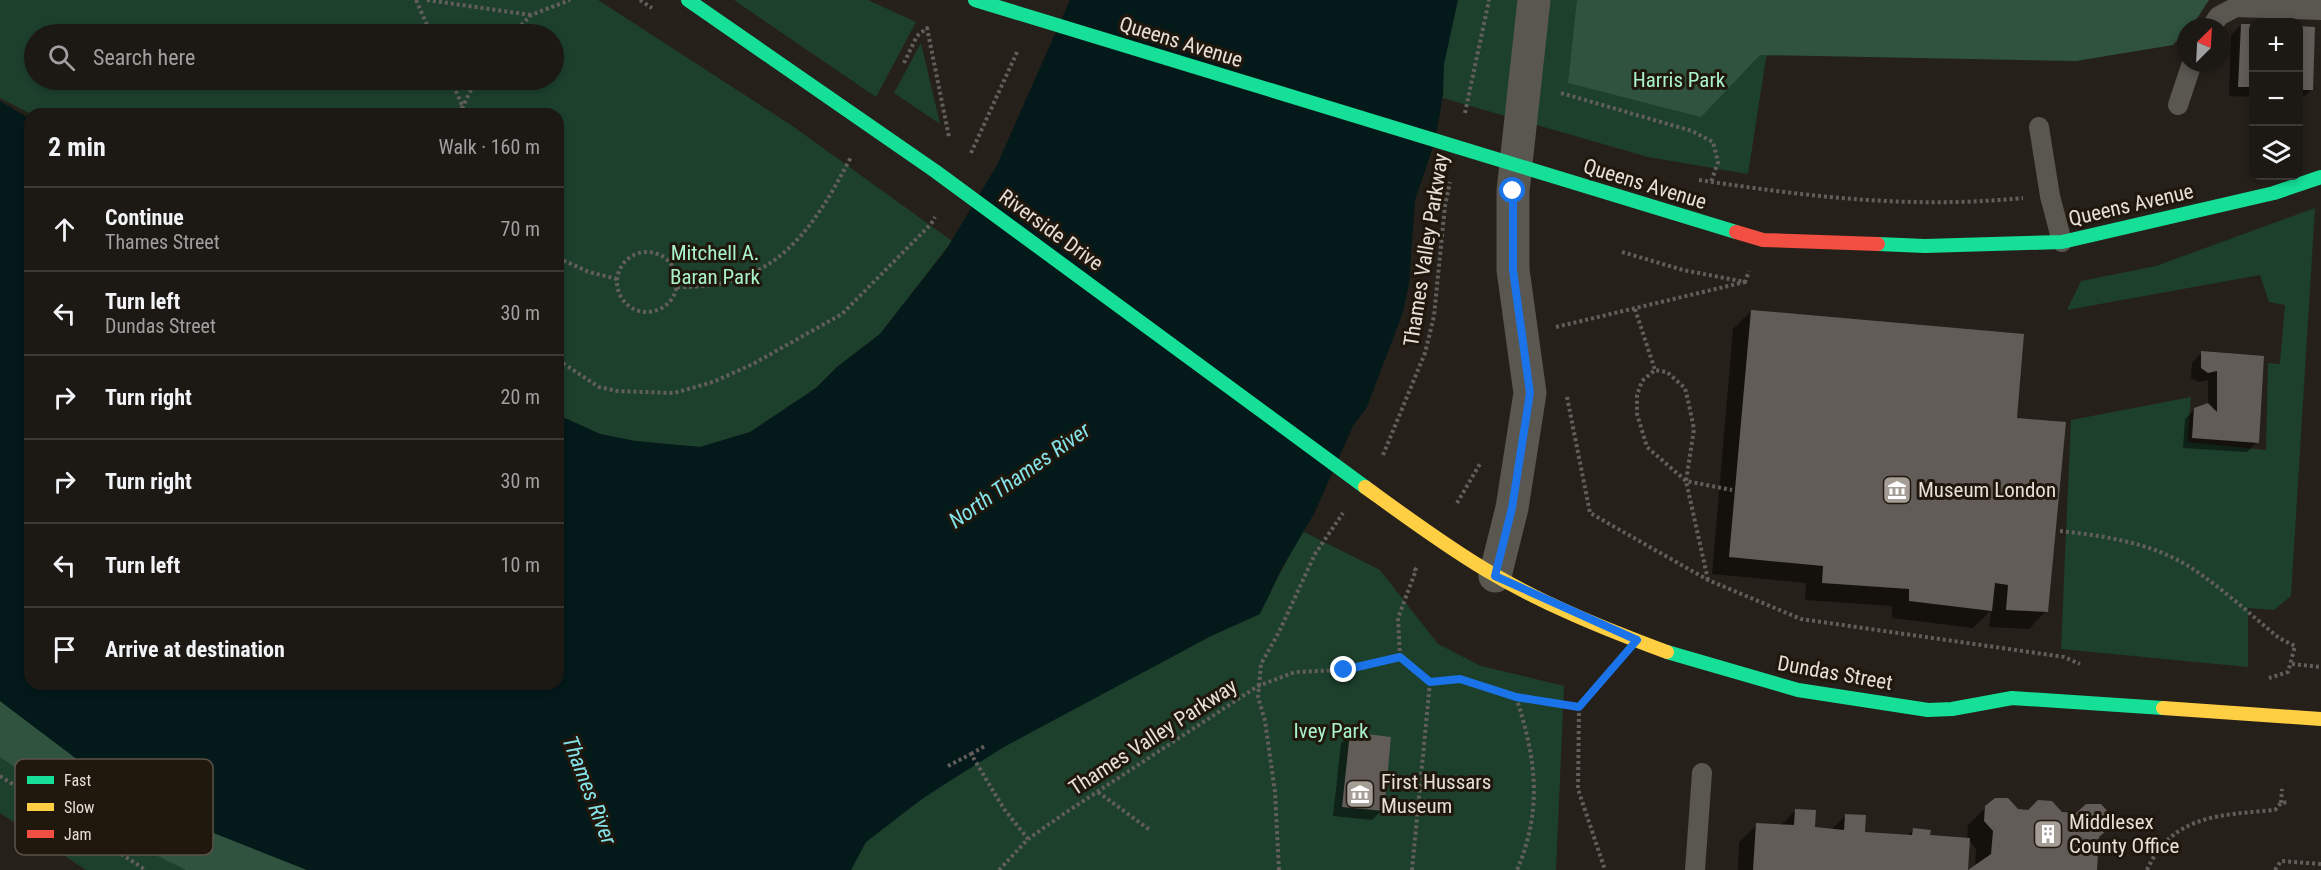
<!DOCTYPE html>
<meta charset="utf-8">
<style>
body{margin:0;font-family:"Roboto Condensed",sans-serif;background:#25211d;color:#f1f3f6}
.controls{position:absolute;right:18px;top:18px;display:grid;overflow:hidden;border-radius:12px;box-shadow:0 3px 9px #0003}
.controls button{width:54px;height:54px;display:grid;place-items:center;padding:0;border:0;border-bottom:2px solid #3a3734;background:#1c1814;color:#f1f3f6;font:30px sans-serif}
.compass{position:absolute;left:2177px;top:18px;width:54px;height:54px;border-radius:50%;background:#1c1814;box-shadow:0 3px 9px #0003;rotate:24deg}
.stop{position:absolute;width:18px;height:18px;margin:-14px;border:4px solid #1a73e8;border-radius:50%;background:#fff}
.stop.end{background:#1a73e8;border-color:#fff;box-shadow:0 2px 6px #0008}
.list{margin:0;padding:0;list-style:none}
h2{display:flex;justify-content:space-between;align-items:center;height:78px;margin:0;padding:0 24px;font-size:26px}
h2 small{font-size:20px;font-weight:400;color:#a0a0a0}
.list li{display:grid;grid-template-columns:39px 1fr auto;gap:18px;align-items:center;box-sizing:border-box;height:84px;padding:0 24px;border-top:2px solid #3a3734}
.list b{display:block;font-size:22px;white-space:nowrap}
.list p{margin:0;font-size:20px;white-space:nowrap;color:#a0a0a0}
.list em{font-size:20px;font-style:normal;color:#a0a0a0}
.icon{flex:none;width:33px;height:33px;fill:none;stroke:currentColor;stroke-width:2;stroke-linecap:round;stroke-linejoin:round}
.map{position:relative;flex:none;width:2321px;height:870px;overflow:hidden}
.search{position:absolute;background:#1c1814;box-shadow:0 3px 9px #0003;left:24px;top:24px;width:540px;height:66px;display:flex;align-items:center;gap:15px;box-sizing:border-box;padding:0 21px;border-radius:33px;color:#a0a0a0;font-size:22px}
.panel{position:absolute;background:#1c1814;box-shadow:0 3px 9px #0003;left:24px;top:108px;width:540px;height:582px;border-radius:18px}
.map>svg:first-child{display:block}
</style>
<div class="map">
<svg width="2321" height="870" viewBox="0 0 2321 870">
<rect width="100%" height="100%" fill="#26201a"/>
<g fill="#1d402d" fill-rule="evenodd">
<path d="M 0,0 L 598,0 L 791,125 L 952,241 L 880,334 L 837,367 L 816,388 L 750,432 L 700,447 L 635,441 L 600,434 L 558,415 L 558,114 L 31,114 L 0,98 ZM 34,34 L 554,34 L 554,80 L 34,80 Z"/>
<path d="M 734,0 L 868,0 L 916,22 L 876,97 Z"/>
<path d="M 1439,0 L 1775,0 L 1748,174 L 1648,157 L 1429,94 Z"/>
<path d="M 921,43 L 940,124 L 894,93 Z"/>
<path d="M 2315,208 L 2291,596 L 2274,610 L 2248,608 L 2248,667 L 2061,649 L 2071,420 L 2191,397 L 2187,442 L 2266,450 L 2268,363 L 2280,364 L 2285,305 L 2269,302 L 2260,275 L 2067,310 L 2081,281 L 2156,266 Z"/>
<path d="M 1302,531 L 1380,570 L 1438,644 L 1481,666 L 1564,686 L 1556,870 L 835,870 L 843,831 L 1211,636 L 1259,614 Z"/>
<path d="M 0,701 L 131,800 L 307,870 L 86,870 L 0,813 Z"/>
</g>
<g fill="#2f533e">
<path d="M 1577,0 L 2209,0 L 2194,23 L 2186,27 L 2186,31 L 2173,45 L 2076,61 L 1760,55 L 1701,117 L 1568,83 Z"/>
<path d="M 0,701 L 131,800 L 307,870 L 186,870 L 119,837 L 0,757 Z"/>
</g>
<path fill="#03191a" d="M 1070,0 L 1458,0 L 1444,64 L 1443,95 L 1435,141 L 1415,200 L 1409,284 L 1403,312 L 1367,407 L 1353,426 L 1314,514 L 1282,568 L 1260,614 L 1211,636 L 1004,747 L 956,777 L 922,799 L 866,842 L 851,870 L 307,870 L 131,800 L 0,701 L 0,101 L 30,119 L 30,684 L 558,684 L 558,415 L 600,434 L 635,441 L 700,447 L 750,432 L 816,388 L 837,367 L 880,334 L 946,250 L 997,165 Z"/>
<g fill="#0007">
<path d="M 2241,25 L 2254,26 L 2254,97 L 2229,96 L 2231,35 Z"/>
<path d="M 2298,28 L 2311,90 L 2301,99 L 2298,99 Z"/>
<path d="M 1751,311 L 2015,419 L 2046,611 L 2029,629 L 1989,627 L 1991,610 L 1973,628 L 1892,618 L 1892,606 L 1805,600 L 1806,583 L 1712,574 L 1733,329 Z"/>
<path d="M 2201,353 L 2263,357 L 2257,442 L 2247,452 L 2183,448 L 2185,419 L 2195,409 L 2208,404 L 2208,380 L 2198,382 L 2191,378 L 2192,363 Z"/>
<path d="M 1351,734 L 1382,810 L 1372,820 L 1333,816 L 1341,743 Z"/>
<path d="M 1986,807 L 2061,814 L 2097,838 L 2096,870 L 1971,870 L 1975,867 L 1976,849 L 1969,840 L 1966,870 L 1738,870 L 1739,842 L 1757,825 L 1780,826 L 1796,810 L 1813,829 L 1831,830 L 1846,815 L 1863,833 L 1907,836 L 1913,830 L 1929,836 L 1967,839 L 1968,825 Z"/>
</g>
<g fill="#615c57">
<path d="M 2241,24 L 2254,24 L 2254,87 L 2238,87 Z"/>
<path d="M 2298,26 L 2315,27 L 2313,90 L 2298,90 Z"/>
<path d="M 1751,310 L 2024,334 L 2017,418 L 2066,422 L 2048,612 L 2006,610 L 2008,585 L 1995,583 L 1992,611 L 1909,601 L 1909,589 L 1822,583 L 1823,566 L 1729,557 Z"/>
<path d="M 2201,351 L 2264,356 L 2259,443 L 2192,438 L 2194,408 L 2208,403 L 2217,412 L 2217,371 L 2208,373 L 2201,368 Z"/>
<path d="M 1350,732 L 1391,737 L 1384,811 L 1342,807 Z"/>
<path d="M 1995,798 L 2008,798 L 2018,809 L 2028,810 L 2038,800 L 2052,801 L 2062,812 L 2076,813 L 2086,804 L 2101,804 L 2110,814 L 2109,828 L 2099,837 L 2097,870 L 1968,870 L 1991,854 L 1993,831 L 1984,821 L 1985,806 Z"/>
<path d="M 1795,809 L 1816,810 L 1815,827 L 1844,830 L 1845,814 L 1866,815 L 1865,832 L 1912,835 L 1913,828 L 1931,830 L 1930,835 L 1970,838 L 1968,870 L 1753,870 L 1756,823 L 1794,825 Z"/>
</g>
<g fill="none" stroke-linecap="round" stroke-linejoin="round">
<g stroke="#625e5a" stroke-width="4" stroke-dasharray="3 3" stroke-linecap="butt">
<path d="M 416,0 L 431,34"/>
<path d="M 427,0 L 531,15"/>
<path d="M 640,0 L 652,8"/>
<path d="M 513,34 L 531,15 L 570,0"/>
<path d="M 904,63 L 917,36 L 927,28 L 949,137"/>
<path d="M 451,80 L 466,114"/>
<path d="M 1561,93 L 1692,131 L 1713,142 L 1718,162 L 1711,182"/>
<path d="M 1465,113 L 1489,0"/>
<path d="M 459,114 L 476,80"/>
<path d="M 971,153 L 1018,50"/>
<path d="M 1699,180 C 1811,197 1909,209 2023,198"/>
<path d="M 1622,252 L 1683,270 L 1745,282 L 1749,271"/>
<circle cx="647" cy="282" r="30"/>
<path d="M 558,258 L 589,272 L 617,279"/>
<path d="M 677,287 C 773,289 811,234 851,157"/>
<path d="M 1635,309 L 1655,370"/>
<path d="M 1556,327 L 1745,282"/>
<path d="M 558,360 L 599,387 L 617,391 L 674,393 L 713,382 L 753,364 L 842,314 L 931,224 L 935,217"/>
<path d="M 1567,397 L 1590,513 L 1708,580 L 1801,619 L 2064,657 L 2080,664"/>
<path d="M 1383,455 L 1425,353 L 1434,316 L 1445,206 L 1450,182"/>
<path d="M 1457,503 L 1481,462"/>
<path d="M 2060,531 C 2105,536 2154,543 2193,569 C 2223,589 2251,615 2279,638 L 2295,646 L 2288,672 L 2269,678"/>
<path d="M 1708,580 L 1686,481 L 1694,429 L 1689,405 L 1685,388 L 1667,372 L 1655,370 L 1642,381 L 1637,395 L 1637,414 L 1647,447 L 1686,481 L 1732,490"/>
<path d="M 1400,657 L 1398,618 L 1416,570 L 1413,568"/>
<path d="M 2292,664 L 2321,667"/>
<path d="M 1430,682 L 1460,679 L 1516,697 L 1579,707 L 1612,669"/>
<path d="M 1516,697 C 1536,758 1543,809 1517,870"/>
<path d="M 1579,707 L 1578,789 L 1605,870"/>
<path d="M 971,754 L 985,746"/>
<path d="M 948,766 L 971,754 L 1004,809 L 1028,839"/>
<path d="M 0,776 L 146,870"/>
<path d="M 1098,792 L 1150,830"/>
<path d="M 2281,803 L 2282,789"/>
<path d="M 999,870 L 1028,839 L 1065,813 L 1258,686 L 1295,672 L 1344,670 L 1400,657 L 1430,682 L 1412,870"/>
<path d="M 1279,870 L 1275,792 L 1265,721 L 1258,697 L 1261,664 L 1279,632 L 1315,554 L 1343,513"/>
<path d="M 2147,870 C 2172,814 2222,815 2275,810 L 2281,803 L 2288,802"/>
<path d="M 2275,870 L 2281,861 L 2321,864"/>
</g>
<g stroke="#5a5650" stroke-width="20">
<path d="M 2211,27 L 2219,16 L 2236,7 L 2321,10"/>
<path d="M 2178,105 L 2192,63"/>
<path d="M 2039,127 L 2050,196 L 2062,242"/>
<path d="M 1695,870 L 1702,773"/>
</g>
<path stroke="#5a5650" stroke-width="33" d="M 1495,576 L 1512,508 L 1530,393 L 1513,270 L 1513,191 L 1534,0"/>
<g stroke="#16e098" stroke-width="14">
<path d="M 688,0 L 935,171 L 1365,487"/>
<path d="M 975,0 L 1736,232"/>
<path d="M 1878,244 L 1925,246 L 2062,242 L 2274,193 L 2321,177"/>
<path d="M 1667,652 L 1798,690 L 1928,710 L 1952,709 L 2012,698 L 2163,708"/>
</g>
<g stroke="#ffcf43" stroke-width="14">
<path d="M 1365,487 C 1405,516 1444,545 1486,570 C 1543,604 1605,629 1667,652"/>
<path d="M 2163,708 L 2321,719"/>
</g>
<path stroke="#f24e42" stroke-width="14" d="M 1736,232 L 1763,240 L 1878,244"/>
</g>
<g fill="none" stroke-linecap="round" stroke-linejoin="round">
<path stroke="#1a73e8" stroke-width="8" d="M 1344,670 L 1400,657 L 1430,682 L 1460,679 L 1516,697 L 1579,707 L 1637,640 L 1495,576 L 1512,508 L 1530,393 L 1513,270 L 1513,191"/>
</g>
<defs>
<g id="museum-square" transform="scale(1.5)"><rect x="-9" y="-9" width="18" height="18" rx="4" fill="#a39d96" stroke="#20170d"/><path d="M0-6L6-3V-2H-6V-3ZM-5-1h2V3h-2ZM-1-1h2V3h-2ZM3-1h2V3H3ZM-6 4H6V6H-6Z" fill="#fff"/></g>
<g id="building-square" transform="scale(1.5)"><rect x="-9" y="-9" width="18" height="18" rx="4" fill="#a39d96" stroke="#20170d"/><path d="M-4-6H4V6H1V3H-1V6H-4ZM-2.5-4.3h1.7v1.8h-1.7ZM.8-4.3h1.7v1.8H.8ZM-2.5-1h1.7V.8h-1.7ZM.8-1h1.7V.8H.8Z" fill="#fff"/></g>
</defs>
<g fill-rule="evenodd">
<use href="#museum-square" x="1897" y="490"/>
<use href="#museum-square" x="1360" y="794"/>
<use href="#building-square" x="2048" y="834"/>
</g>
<g text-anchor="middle" stroke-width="6" stroke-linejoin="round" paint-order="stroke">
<g font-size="21" fill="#e6e0d9" stroke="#20170d">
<text transform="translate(1181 42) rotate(17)" y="7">Queens Avenue</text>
<text transform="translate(1645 184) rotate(17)" y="7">Queens Avenue</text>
<text transform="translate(2131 205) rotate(-13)" y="7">Queens Avenue</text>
<text transform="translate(1051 230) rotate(36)" y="7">Riverside Drive</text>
<text transform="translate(1426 250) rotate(-81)" y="7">Thames Valley Parkway</text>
<text transform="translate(1835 673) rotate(10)" y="7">Dundas Street</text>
<text transform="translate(1153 737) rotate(-33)" y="7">Thames Valley Parkway</text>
</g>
<g font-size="21" fill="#aaf2c9" stroke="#20170d">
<text x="1679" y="87">Harris Park</text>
<text x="715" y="260">Mitchell A.<tspan x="715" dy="24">Baran Park</tspan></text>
<text x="1331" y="738">Ivey Park</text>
</g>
<g font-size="21" fill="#e6e0d9" stroke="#20170d" text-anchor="start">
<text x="1918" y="497">Museum London</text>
<text x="1381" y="789">First Hussars<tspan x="1381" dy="24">Museum</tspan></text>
<text x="2069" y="829">Middlesex<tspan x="2069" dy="24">County Office</tspan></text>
</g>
<g font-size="22" font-style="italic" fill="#84e4ea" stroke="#20170d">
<text transform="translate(1019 475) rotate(-35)" y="8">North Thames River</text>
<text transform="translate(590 790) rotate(69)" y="8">Thames River</text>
</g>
</g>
<rect x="15" y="759" width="198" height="96" rx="9" fill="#20170d" stroke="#5b534a" stroke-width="1.5"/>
<rect x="27" y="776" width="27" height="8" fill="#16e098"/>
<rect x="27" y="803" width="27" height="8" fill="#ffcf43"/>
<rect x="27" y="830" width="27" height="8" fill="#f24e42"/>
<g font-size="16" fill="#e6e0d9">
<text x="64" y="786">Fast</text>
<text x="64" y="813">Slow</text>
<text x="64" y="840">Jam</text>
</g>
</svg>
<div class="controls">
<button>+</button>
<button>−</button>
<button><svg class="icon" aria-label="layers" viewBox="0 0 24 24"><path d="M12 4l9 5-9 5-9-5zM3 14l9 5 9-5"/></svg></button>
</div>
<svg class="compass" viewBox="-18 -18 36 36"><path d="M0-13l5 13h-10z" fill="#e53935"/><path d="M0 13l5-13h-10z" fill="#a0a0a0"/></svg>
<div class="stop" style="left:1513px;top:191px"></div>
<div class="stop end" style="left:1344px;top:670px"></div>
<div class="search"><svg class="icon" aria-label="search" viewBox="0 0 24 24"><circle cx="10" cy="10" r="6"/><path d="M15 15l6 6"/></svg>Search here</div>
<section class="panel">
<h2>2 min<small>Walk · 160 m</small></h2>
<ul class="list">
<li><svg class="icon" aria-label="ahead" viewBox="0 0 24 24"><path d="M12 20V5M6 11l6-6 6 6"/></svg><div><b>Continue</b><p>Thames Street</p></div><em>70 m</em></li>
<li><svg class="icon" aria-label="left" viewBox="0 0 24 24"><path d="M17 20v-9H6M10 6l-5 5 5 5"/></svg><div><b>Turn left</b><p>Dundas Street</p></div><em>30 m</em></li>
<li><svg class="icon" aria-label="right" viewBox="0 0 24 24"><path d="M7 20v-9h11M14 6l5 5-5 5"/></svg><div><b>Turn right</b></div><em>20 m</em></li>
<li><svg class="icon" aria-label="right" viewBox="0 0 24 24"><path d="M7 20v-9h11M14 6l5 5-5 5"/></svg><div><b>Turn right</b></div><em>30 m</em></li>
<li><svg class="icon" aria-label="left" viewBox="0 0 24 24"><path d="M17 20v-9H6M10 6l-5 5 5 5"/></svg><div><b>Turn left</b></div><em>10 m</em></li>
<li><svg class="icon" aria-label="arrive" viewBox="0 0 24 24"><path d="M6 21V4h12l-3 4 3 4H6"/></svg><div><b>Arrive at destination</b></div></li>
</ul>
</section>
</div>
